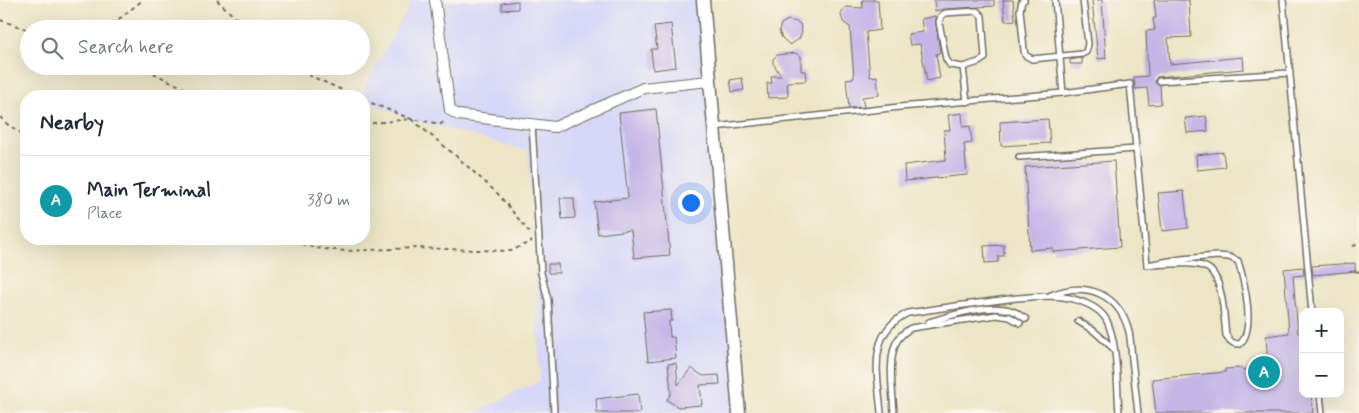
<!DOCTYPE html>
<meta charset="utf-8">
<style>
body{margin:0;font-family:Mynerve,sans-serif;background:#f6f6f7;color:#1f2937}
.controls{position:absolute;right:15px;bottom:15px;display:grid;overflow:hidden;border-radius:10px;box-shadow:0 5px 20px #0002}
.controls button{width:45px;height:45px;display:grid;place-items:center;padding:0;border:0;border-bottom:1px solid #e0e1e3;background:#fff;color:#1f2937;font:25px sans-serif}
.you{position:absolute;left:690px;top:202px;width:18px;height:18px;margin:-12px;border:4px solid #fff;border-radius:50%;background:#1a73e8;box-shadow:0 0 0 8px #1a73e833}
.badge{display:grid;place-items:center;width:32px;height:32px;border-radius:50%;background:#ea580c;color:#fff;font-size:16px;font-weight:700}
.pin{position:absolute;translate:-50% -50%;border:2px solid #fff;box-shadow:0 1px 5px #0006}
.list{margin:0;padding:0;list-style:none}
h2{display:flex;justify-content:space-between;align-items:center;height:65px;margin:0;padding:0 20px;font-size:21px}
h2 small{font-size:16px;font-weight:400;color:#747a83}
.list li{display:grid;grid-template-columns:32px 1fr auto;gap:15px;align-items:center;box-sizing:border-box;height:90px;padding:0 20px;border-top:1px solid #e0e1e3}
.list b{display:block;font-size:19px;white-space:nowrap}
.list p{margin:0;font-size:16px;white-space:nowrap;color:#747a83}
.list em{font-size:16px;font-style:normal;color:#747a83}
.icon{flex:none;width:28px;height:28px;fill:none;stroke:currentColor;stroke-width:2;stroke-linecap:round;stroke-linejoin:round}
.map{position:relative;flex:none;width:1359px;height:413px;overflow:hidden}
.search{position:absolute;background:#fff;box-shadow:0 5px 20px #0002;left:20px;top:20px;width:350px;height:55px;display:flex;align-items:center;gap:12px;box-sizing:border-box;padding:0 18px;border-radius:28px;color:#747a83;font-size:19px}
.panel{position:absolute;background:#fff;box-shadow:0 5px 20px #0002;left:20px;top:90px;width:350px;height:155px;border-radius:20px}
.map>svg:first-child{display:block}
</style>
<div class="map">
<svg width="1359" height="413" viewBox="0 0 1359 413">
<rect width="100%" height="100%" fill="#fbf7ec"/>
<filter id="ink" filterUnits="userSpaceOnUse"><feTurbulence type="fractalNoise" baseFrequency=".02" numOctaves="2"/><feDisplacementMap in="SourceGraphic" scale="10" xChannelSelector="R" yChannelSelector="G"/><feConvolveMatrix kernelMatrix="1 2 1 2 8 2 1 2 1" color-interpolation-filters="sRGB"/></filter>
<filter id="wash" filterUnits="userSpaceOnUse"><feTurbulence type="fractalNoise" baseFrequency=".0096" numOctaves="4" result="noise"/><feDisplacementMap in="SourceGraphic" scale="20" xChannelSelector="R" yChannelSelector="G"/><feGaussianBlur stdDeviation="1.12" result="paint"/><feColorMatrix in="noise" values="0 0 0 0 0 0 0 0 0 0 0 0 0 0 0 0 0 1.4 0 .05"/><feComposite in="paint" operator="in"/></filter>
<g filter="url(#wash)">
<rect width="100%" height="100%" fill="#ece5c6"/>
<path fill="#d6d7f8" d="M 412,0 L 703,0 L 743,413 L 474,413 L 540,381 L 535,239 L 528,151 L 411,119 L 364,100 L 364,96 L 360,96 Z"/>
<g id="blocks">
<g fill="#c5b5e7">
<path d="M 862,0 L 878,0 L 880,30 L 866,32 L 870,77 L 877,76 L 879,95 L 862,97 L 864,107 L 849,108 L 846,79 L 854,78 L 850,27 L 843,22 L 841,15 L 843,9 L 846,7 L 863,8 Z"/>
<path d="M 934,0 L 994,0 L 994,6 L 945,9 L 935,11 Z"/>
<path d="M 1003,0 L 1013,0 L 1015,20 L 1005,21 Z"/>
<path d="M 1092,0 L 1102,0 L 1106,58 L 1098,59 Z"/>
<path d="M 1154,0 L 1189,0 L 1191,37 L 1168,38 L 1170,64 L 1243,57 L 1244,69 L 1157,77 L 1155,82 L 1160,85 L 1161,104 L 1149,105 L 1147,88 L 1135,89 L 1134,77 L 1148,76 L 1146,31 L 1155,30 L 1153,18 L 1156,18 Z"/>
<path d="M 518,1 L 518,9 L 502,10 L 502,3 Z"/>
<path d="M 935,16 L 940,53 L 936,54 L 940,78 L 927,81 L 920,44 L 910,45 L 908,34 L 923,32 L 921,19 Z"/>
<path d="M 788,20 L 797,22 L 800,24 L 802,32 L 799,39 L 790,45 L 782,38 L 779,31 L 781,24 Z"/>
<path d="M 671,24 L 676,67 L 653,70 L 651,49 L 657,49 L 654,26 Z"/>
<path d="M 795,53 L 801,56 L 801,71 L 805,71 L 806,81 L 787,82 L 788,97 L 768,98 L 767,83 L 772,83 L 771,76 L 781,76 L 773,63 L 773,59 L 777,55 Z"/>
<path d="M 1082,58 L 1082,64 L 1070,64 L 1070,60 Z"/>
<path d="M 742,78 L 744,90 L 732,92 L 730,80 Z"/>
<path d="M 656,109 L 670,255 L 634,258 L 631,230 L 598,234 L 594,202 L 628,198 L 619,113 Z"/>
<path d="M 962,113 L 963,127 L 970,126 L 972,143 L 964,144 L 967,175 L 905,181 L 904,165 L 946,160 L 944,130 L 950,130 L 948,115 Z"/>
<path d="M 1206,116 L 1208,131 L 1187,133 L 1185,118 Z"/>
<path d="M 1048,119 L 1050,143 L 1001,146 L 1000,122 Z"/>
<path d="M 1223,152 L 1225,167 L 1197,170 L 1196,155 Z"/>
<path d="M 1114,161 L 1120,247 L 1053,252 L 1053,248 L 1030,250 L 1025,167 Z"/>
<path d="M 1184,191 L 1188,228 L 1162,231 L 1158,193 Z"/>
<path d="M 560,198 L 574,198 L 575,218 L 562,219 Z"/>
<path d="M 1004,245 L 1004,256 L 998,256 L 998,262 L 985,263 L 984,246 Z"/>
<path d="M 1355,263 L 1355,271 L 1313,275 L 1312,266 Z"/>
<path d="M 548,264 L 558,264 L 559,273 L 548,273 Z"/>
<path d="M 1303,267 L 1304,275 L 1293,276 L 1298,333 L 1303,332 L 1303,394 L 1311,394 L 1313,413 L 1156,413 L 1152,379 L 1225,372 L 1225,369 L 1241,368 L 1242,370 L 1268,368 L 1266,336 L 1289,333 L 1284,269 Z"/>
<path d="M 671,310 L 672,321 L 669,321 L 670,337 L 674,337 L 676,358 L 648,361 L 643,312 Z"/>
<path d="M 676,363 L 678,385 L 691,368 L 703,376 L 719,375 L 720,384 L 700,385 L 702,405 L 678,407 L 667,400 L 671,393 L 668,364 Z"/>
<path d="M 638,394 L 640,413 L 597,413 L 596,399 Z"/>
</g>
</g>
</g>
<g filter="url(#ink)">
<use href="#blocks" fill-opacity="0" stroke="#6f6c61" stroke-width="1"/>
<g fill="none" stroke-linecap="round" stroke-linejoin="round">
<g stroke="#6f6c61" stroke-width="8">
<g id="service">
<path d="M 1024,0 L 1022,1 L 1020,10 L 1024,50 L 1025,55 L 1032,59 L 1082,54 L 1086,52 L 1088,44 L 1083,0"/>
<path d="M 1055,0 L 1063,93"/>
<path d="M 1283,0 L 1312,312"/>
<path d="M 963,67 L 979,62 L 985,58 L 982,16 L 977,11 L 945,13 L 941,16 L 939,22 L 946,59 L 950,65 L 963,67 L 967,102"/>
<path d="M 1159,81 L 1290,73"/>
<path d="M 532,124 L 541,273 L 548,300 L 554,413"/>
<path d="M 714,127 L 900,107 L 1063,93 L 1130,84 L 1147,265"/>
<path d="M 1019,157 L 1136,149"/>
<path d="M 1218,256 L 1229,257 L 1238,261 C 1244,280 1256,329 1240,344 C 1233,344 1230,342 1226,335 C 1224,318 1223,279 1209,269 C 1197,260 1161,265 1147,265 L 1181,259 Z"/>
<path d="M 1051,295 C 1086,281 1119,293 1129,332 C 1131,341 1131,350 1132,359 C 1134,377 1136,395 1138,413"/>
<path d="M 1078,321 L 1094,331 L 1114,349"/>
<path d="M 929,322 C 952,315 989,303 1013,311 C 1018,313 1022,317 1026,319"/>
<path d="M 1320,394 L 1322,413"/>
<path d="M 881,413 C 878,375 866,333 908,313 C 944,308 981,302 1017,298 C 1033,297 1048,295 1063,297 C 1078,299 1098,306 1106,319 C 1118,341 1117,388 1119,413"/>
<path d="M 894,413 C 893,393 887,359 897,341 C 900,335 906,331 911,328 L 996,315 L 1010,317 L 1020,323"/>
</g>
</g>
<g stroke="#6f6c61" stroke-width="12">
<path id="minor" d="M 435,0 L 450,110 L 458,115 L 555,127 L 643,88 L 709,81"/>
</g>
<g stroke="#6f6c61" stroke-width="15">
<path id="tertiary" d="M 703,0 L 739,413"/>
</g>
<g stroke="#6f6c61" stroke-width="2" stroke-dasharray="4 4" stroke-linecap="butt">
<path d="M 217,0 L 247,29"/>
<path d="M 0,20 L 29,30"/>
<path d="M 106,29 L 143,0"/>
<path d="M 139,66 L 200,96"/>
<path d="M 295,66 L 306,74 L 356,96"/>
<path d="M 364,100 L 411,119 L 441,124 L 446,120"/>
<path d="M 0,117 L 7,124 L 26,136"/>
<path d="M 364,124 L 411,119 L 455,155 L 498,194 L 531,234"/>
<path d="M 286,239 L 315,248 L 345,251 L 416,248 L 511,251 L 532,241"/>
<path d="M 1353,246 L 1359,244"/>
<path d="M 1355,271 L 1359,272"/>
</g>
<use href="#service" stroke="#fff" stroke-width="5"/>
<use href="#minor" stroke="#fff" stroke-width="10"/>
<use href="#tertiary" stroke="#fff" stroke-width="12"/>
</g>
</g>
</svg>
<div class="controls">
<button>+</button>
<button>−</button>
</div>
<div class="you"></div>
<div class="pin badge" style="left:1264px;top:372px;background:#0f9aa8">A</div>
<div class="search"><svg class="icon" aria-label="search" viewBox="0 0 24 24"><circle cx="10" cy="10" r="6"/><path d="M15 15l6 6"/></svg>Search here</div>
<section class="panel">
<h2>Nearby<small></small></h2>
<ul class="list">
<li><span class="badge" style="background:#0f9aa8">A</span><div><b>Main Terminal</b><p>Place</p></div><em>380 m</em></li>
</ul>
</section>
</div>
